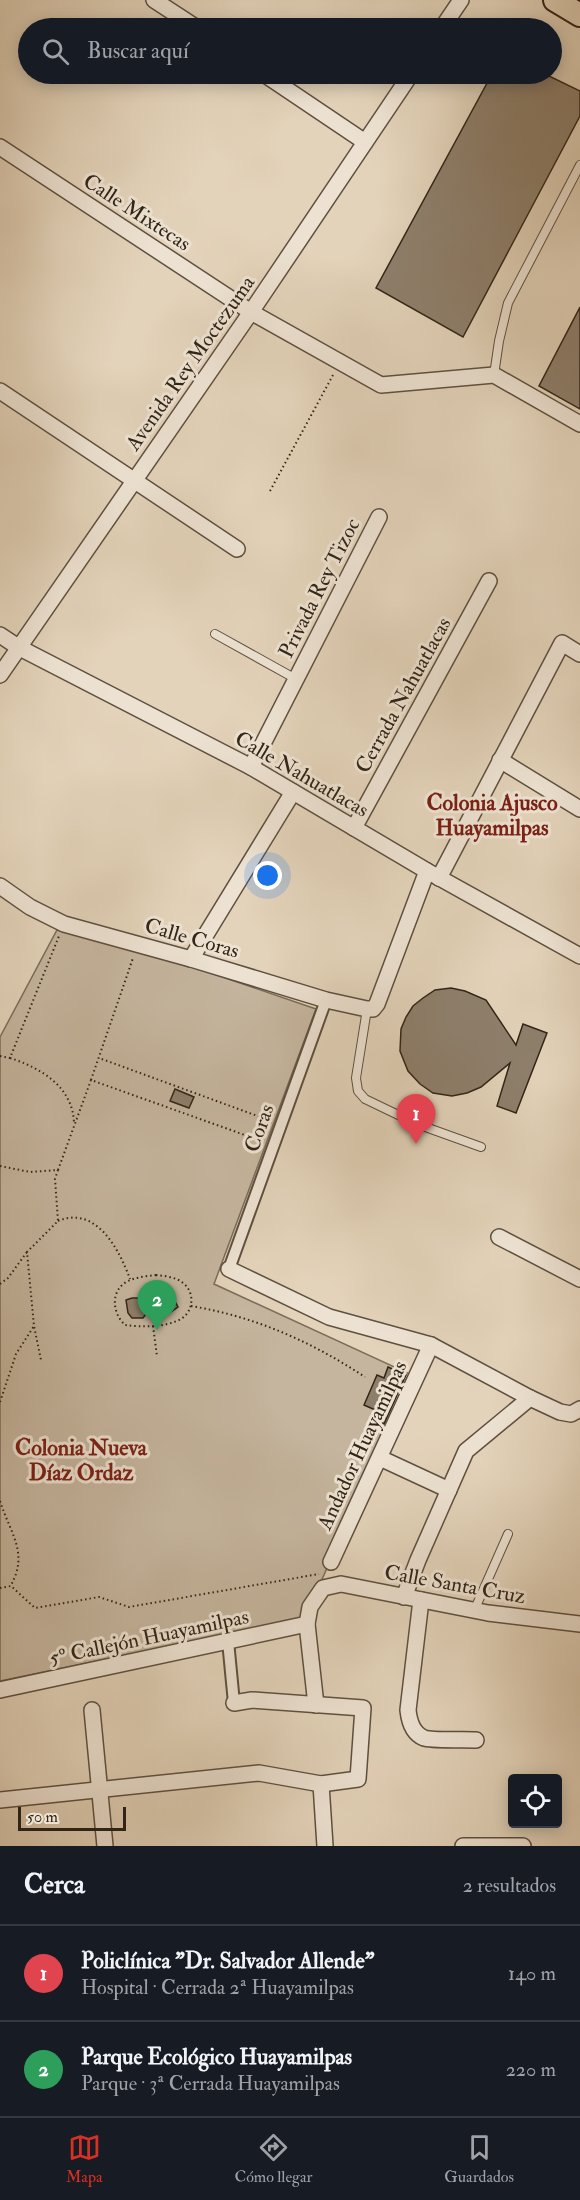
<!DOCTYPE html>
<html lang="es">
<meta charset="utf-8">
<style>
body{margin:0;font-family:"IM FELL Double Pica",serif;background:#20242c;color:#f1f3f6}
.controls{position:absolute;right:18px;bottom:18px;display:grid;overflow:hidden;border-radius:6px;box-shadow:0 3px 15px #0003}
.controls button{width:54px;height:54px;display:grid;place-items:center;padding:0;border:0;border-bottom:2px solid #363941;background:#171b24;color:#f1f3f6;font:30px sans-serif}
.scale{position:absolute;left:18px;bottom:15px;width:108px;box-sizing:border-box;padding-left:6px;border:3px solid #312517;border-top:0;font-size:16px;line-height:21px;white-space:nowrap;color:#312517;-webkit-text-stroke:4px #ede2d2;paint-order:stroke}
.you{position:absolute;left:268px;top:876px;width:21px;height:21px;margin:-15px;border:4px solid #fff;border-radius:50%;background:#1a73e8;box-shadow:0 0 0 9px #1a73e833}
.badge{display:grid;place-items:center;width:39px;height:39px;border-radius:50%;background:#d93025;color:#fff;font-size:20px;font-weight:700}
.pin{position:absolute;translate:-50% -50px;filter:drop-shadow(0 2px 3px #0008)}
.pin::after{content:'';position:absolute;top:32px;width:21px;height:18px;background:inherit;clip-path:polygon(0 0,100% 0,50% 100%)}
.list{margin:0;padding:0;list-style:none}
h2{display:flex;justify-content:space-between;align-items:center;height:78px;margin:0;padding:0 24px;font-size:26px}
h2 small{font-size:20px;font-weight:400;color:#9ea1a6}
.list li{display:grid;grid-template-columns:39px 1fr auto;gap:18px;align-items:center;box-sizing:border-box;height:96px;padding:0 24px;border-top:2px solid #363941}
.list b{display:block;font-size:22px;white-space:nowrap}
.list p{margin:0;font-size:20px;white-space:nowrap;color:#9ea1a6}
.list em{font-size:20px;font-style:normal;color:#9ea1a6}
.icon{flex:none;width:33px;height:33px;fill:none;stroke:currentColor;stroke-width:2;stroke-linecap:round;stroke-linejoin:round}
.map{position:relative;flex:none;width:580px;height:1846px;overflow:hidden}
.search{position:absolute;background:#171b24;box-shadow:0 3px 15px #0003;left:18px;right:18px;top:18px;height:66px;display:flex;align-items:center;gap:15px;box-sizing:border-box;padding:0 21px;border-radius:33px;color:#9ea1a6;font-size:22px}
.sheet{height:270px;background:#171b24}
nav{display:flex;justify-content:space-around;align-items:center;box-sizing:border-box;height:84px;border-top:2px solid #363941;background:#171b24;font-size:16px;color:#9ea1a6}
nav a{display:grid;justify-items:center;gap:3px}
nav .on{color:#d93025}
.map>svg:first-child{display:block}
</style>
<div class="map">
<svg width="580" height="1846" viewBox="0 0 580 1846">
<rect width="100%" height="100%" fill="#e3d3ba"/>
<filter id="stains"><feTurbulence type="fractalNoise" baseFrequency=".00333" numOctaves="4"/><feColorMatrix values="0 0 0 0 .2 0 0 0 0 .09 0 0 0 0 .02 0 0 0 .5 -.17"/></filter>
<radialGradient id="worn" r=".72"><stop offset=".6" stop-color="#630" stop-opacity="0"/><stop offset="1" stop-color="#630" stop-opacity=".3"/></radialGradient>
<path fill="#c5b59e" stroke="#7b6d5a" stroke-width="1.5" d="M 57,930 L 179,962 L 316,1009 L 214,1284 L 412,1375 L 305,1618 L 0,1681 L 0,1037 Z"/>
<g fill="#8e7f6c" stroke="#312517" stroke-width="1.5">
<path d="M 492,74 L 545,74 L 580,91 L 580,116 L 463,337 L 376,288 Z"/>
<path d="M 580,307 L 580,409 L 539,386 Z"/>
<path d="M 451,988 L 465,991 L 486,1000 L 516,1045 L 523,1024 L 547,1033 L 516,1113 L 497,1106 L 510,1063 L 481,1087 L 467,1093 L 452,1096 L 433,1093 L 420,1084 L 408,1071 L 400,1051 L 401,1029 L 406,1017 L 413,1006 L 423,998 L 435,990 Z"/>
<path d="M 175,1089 L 194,1097 L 189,1108 L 170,1101 Z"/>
<path d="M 167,1292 L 172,1296 L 178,1307 L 168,1314 L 162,1313 L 150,1303 L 160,1293 Z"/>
<path d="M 132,1298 L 138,1298 L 152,1306 L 143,1318 L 132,1318 L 128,1313 L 126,1300 Z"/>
<path d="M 388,1367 L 406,1375 L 384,1424 L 376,1420 L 380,1412 L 364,1405 L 377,1375 L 384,1378 Z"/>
</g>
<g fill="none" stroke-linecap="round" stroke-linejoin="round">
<g stroke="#5e5040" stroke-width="10">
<g id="service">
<path d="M 494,375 L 499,341 L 508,303 L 580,165"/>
<path d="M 215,634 L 296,679"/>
<path d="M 367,1009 L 356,1078 L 358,1091 L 365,1099 L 417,1124 L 481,1147"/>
<path d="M 474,1611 L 508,1534"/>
</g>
</g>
<g stroke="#5e5040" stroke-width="14">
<g id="pedestrian">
<path d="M 229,1269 L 326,1000"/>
<path d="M 228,1641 L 234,1703"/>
</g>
</g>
<g stroke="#5e5040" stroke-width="18">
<g id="minor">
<path d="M 154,0 L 197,28"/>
<path d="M 442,28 L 461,0"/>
<path d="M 264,74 L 365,142"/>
<path d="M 0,147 L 251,312 L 381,385 L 494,375 L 580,424"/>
<path d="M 0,391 L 237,549"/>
<path d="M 0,635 L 18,647 L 251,767 L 427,871 L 580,956"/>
<path d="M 0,675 L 251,312 L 411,74"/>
<path d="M 500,760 L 580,809"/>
<path d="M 251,767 L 379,517"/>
<path d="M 354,828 L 489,581"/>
<path d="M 439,878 L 562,643 L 580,654"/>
<path d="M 0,886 L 30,907 L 64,924 L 191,959 L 326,1000 L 367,1009 L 373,1009 L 377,1004 L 427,871"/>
<path d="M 191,959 L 293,792"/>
<path d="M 499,1237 L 580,1279"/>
<path d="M 229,1269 L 329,1317 L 431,1345 L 530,1398 L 560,1412 L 571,1414 L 580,1409"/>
<path d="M 380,1458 L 449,1490"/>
<path d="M 331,1562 L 431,1345"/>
<path d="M 404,1597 L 418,1560 L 466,1451 L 530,1398"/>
<path d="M 421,1600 L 408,1710 C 409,1720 412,1733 424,1738 C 433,1741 465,1739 476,1740"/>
<path d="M 0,1690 L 307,1624"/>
<path d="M 316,1705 L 307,1624 L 310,1607 L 323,1588 L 341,1584 L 488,1613 L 580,1624"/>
<path d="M 92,1710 L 105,1846"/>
<path d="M 321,1784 L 325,1846"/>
<path d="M 0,1800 L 259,1773 L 321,1784 L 358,1779 L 363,1708 L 252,1700 L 234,1703"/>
<path d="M 463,1846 L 523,1846"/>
</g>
</g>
<g stroke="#312517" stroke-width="26">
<path id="primary" d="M 555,0 L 580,15"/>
</g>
<g stroke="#312517" stroke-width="2" stroke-dasharray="1.5 3" stroke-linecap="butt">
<path d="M 270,491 L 333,375"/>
<path d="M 0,1056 L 10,1058 L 59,936"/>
<path d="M 10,1058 C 41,1068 73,1087 74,1123"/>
<path d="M 91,1080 L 133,958"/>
<path d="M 0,1166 L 30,1172 L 58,1170 L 55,1179 L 58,1221 L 27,1252 L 34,1326 L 41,1360"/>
<path d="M 58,1170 L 91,1080 L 256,1139 L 263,1118 L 99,1058"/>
<path d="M 58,1221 C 96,1205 119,1249 130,1279"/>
<path d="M 156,1275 C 165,1276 176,1277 183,1283 C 195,1292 194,1311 181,1319 C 164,1328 142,1327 125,1325 C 112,1313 110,1290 128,1281 C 137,1277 147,1276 156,1275 Z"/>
<path d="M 0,1284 L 8,1278 L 27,1252"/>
<path d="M 191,1306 C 256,1317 310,1341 365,1377"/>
<path d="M 153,1326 L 157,1356"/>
<path d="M 0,1402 L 16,1354 L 34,1326"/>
<path d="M 0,1501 C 10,1533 29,1553 11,1585"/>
<path d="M 0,1588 L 11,1586 L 35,1608 L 99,1597 L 129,1607 L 319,1574"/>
</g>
<use href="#service" stroke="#ede2d2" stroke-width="8"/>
<use href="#pedestrian" stroke="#ede2d2" stroke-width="10"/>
<use href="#minor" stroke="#ede2d2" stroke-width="15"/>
<use href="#primary" stroke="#e3d3ba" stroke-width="22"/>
</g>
<g text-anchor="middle" stroke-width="6" stroke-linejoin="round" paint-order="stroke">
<g font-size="21" fill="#312517" stroke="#ede2d2">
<text transform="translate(137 212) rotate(33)" y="7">Calle Mixtecas</text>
<text transform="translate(190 363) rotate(-55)" y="7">Avenida Rey Moctezuma</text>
<text transform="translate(319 588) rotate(-63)" y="7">Privada Rey Tizoc</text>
<text transform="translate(403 695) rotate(-61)" y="7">Cerrada Nahuatlacas</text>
<text transform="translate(302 774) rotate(30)" y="7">Calle Nahuatlacas</text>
<text transform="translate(192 938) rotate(16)" y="7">Calle Coras</text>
<text transform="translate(259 1128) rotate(-70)" y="7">Coras</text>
<text transform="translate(362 1445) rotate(-65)" y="7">Andador Huayamilpas</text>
<text transform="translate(455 1584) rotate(10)" y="7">Calle Santa Cruz</text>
<text transform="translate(149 1637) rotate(-12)" y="7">5º Callejón Huayamilpas</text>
</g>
<g font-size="22" font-weight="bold" fill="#7a1f14" stroke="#ede2d2">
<text x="492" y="810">Colonia Ajusco<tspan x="492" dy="25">Huayamilpas</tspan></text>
<text x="81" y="1455">Colonia Nueva<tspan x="81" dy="25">Díaz Ordaz</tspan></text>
</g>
</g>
<rect width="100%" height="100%" filter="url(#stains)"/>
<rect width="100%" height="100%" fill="url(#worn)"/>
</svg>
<div class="controls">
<button><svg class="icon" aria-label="locate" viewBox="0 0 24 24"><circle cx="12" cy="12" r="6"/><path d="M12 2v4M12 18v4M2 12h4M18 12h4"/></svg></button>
</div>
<div class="scale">50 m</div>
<div class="you"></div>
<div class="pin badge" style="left:416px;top:1144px;background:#e0444e">1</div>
<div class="pin badge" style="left:157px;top:1330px;background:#2e9e5b">2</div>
<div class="search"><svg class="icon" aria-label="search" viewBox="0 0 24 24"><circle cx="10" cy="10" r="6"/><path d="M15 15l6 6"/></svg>Buscar aquí</div>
</div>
<section class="sheet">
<h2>Cerca<small>2 resultados</small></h2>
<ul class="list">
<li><span class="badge" style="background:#e0444e">1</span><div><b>Policlínica &quot;Dr. Salvador Allende&quot;</b><p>Hospital · Cerrada 2ª Huayamilpas</p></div><em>140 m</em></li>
<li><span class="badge" style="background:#2e9e5b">2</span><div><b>Parque Ecológico Huayamilpas</b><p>Parque · 3ª Cerrada Huayamilpas</p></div><em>220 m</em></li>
</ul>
</section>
<nav>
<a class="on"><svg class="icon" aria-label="map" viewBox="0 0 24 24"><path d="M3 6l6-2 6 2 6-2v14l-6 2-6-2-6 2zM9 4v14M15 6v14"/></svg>Mapa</a>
<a><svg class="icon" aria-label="directions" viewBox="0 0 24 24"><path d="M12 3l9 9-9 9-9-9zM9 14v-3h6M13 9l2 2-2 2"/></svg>Cómo llegar</a>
<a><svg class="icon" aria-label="saved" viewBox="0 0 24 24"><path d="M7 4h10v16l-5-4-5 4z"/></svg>Guardados</a>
</nav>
